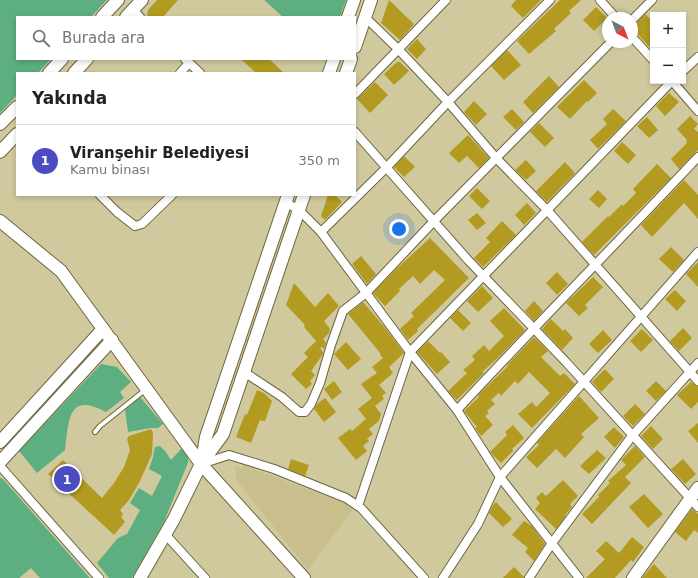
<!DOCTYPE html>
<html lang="tr">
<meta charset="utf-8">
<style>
body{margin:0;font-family:"DejaVu Sans",sans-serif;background:#f2f2f2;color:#222}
.controls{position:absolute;right:12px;top:12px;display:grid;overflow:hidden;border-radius:0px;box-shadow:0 2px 6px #0003}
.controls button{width:36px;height:36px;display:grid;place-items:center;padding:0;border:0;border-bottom:1px solid #e0e0e0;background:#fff;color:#222;font:20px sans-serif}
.compass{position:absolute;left:602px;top:12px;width:36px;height:36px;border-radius:50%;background:#fff;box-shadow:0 2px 6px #0003;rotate:138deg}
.you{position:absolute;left:399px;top:229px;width:14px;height:14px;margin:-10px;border:3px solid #fff;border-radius:50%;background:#1a73e8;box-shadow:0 0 0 6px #1a73e833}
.badge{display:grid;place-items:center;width:26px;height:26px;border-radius:50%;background:#4c4cc2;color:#fff;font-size:13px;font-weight:700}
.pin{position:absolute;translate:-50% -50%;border:2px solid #fff;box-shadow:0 1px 4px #0006}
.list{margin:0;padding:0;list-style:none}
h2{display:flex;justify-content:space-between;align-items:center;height:52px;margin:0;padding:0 16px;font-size:17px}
h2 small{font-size:13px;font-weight:400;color:#767676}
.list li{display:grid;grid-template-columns:26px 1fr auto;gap:12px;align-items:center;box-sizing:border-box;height:72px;padding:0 16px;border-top:1px solid #e0e0e0}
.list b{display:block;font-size:15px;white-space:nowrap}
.list p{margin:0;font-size:13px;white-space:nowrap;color:#767676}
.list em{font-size:13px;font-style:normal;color:#767676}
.icon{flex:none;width:22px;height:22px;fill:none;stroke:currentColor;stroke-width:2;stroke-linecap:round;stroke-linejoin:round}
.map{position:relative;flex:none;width:698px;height:578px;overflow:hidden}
.search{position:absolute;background:#fff;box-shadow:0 2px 6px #0003;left:16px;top:16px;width:340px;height:44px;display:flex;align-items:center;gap:10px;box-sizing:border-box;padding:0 14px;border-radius:0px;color:#767676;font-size:15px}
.panel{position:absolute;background:#fff;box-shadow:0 2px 6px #0003;left:16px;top:72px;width:340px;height:124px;border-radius:0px}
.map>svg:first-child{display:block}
</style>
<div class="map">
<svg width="698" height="578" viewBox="0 0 698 578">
<rect width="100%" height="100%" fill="#d1c99e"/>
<path fill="#c9bf8d" d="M 243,465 L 355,507 L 308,570 L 237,481 L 235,466 L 242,468 Z"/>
<g fill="#5daf81">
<path d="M 0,0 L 107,0 L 91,17 L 17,17 L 17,59 L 51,59 L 38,73 L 17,73 L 17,95 L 0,113 Z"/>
<path d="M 264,0 L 346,0 L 340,17 L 283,17 Z"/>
<path d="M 101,364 L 117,367 L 131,382 L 120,392 L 124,398 L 106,412 C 67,391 69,421 65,450 L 37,473 L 19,451 Z"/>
<path d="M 140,397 L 163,424 L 158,428 L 151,428 L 128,432 L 125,410 Z"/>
<path d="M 160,446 L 166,452 L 170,459 L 172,459 L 181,449 L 188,453 L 188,463 L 185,470 L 164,522 L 132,578 L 109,578 L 97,563 L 118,538 L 127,534 L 140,510 L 130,503 L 139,488 L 152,496 L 162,476 L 149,469 L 153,457 L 155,447 Z"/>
<path d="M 0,478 L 2,478 L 90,578 L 40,578 L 31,568 L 19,578 L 0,578 Z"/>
</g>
<g fill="#b29b20">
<path d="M 157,0 L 178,0 L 163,17 L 147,17 L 148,10 Z"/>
<path d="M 389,0 L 414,24 L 400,40 L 381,23 Z"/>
<path d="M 516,0 L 541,0 L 523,18 L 511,6 Z"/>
<path d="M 560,0 L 581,0 L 569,11 L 571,13 L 554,29 L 556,31 L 529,54 L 517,41 Z"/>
<path d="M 596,7 L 607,18 L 594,31 L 583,20 Z"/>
<path d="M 645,14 L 653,22 L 649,27 L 653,31 L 653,51 L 632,28 Z"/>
<path d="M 417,39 L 426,49 L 417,59 L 407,49 Z"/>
<path d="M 507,50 L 521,65 L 504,80 L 491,66 Z"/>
<path d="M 241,59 L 269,59 L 284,73 L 256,73 Z"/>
<path d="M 397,62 L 400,62 L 409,71 L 394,85 L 384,74 Z"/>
<path d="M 549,76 L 559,87 L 533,113 L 523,102 Z"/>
<path d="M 584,80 L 597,93 L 588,102 L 587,101 L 570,119 L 557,107 Z"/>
<path d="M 375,82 L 388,95 L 370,113 L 357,99 Z"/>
<path d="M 669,93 L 679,102 L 665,116 L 656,106 Z"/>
<path d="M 474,101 L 487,114 L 476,125 L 464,112 Z"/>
<path d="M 512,109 L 524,122 L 516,130 L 503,117 Z"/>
<path d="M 613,109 L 626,121 L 598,149 L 590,140 L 607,124 L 603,119 Z"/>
<path d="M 690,116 L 698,124 L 694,129 L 698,132 L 698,150 L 679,169 L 671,159 L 687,143 L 686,142 L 687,140 L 677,129 Z"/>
<path d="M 647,117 L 658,130 L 649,138 L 637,126 Z"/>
<path d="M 539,123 L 554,138 L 545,147 L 530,132 Z"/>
<path d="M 468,135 L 489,158 L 479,168 L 467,156 L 459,163 L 449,153 Z"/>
<path d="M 622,142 L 636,155 L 628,164 L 614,151 Z"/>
<path d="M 404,156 L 415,167 L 404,177 L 394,167 Z"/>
<path d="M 526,160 L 536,171 L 526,180 L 515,170 Z"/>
<path d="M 565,162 L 575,173 L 547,202 L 536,191 Z"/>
<path d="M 657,164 L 671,178 L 594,255 L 582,242 L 608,216 L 609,217 L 622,204 L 623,206 L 636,193 L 633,189 Z"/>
<path d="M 684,180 L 698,195 L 698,219 L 684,203 L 652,237 L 641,225 Z"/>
<path d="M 477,188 L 490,201 L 482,209 L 469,196 Z"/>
<path d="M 598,190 L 607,199 L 599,208 L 589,199 Z"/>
<path d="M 328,195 L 335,195 L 342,202 L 325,220 L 321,216 Z"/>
<path d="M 527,203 L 536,213 L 524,225 L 515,215 Z"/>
<path d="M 477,213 L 486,223 L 477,230 L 468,220 Z"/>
<path d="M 502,221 L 516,235 L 483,267 L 474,258 L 490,242 L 486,238 Z"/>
<path d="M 430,238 L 469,278 L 417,329 L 418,331 L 408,340 L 400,329 L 414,316 L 411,313 L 445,280 L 434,270 L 420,284 L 413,276 L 399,289 L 400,291 L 385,306 L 373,293 L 395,270 Z"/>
<path d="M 671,247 L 684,260 L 673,272 L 659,259 Z"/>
<path d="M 361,256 L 376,274 L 367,284 L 352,264 Z"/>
<path d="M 698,262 L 698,287 L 686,274 Z"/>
<path d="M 557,272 L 568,284 L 557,295 L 546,283 Z"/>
<path d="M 593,277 L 603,287 L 585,305 L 588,308 L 579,316 L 566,303 Z"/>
<path d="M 294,283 L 315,307 L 328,293 L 339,306 L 324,321 L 330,329 L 329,333 L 323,339 L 326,343 L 324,349 L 322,347 L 320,348 L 323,352 L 323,354 L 311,371 L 315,375 L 310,381 L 312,384 L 306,389 L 291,374 L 308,357 L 304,353 L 316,341 L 304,327 L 305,325 L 286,305 Z"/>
<path d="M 482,286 L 493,298 L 478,312 L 467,301 Z"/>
<path d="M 675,290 L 686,301 L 677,311 L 665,299 Z"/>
<path d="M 534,301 L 543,311 L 534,321 L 525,311 Z"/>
<path d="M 363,302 L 386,329 L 404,353 L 389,367 L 393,373 L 379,385 L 386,393 L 382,396 L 384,399 L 375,406 L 381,414 L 379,421 L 369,429 L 373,434 L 367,439 L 369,441 L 363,446 L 367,451 L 356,460 L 338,438 L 350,429 L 352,431 L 366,419 L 358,409 L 372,398 L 361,384 L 377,373 L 372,367 L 383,358 L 380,355 L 381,354 L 348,314 Z"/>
<path d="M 504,308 L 525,330 L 499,357 L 482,372 L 484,373 L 457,400 L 448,391 L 467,373 L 463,370 L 475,360 L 472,356 L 484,345 L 489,351 L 504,336 L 490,321 Z"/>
<path d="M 458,310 L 471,323 L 463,331 L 450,318 Z"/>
<path d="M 551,319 L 563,331 L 565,329 L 573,338 L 562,350 L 542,329 Z"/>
<path d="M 683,328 L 692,338 L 679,351 L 670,341 Z"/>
<path d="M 642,329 L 653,340 L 641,352 L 630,341 Z"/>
<path d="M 603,330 L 612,340 L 598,353 L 589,344 Z"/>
<path d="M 534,337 L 548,351 L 541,357 L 560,376 L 564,373 L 575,384 L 532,428 L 518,414 L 532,402 L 536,407 L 550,393 L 529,372 L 518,384 L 515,381 L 501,396 L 499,393 L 491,400 L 495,404 L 487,411 L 489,413 L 485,416 L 493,425 L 481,436 L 475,428 L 477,427 L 464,411 L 479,397 L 478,395 L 508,366 L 507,365 Z"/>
<path d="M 428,341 L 440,353 L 441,352 L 450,362 L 437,374 L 417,352 Z"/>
<path d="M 346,342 L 361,359 L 348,370 L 334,354 Z"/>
<path d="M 605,369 L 614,379 L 601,392 L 592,382 Z"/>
<path d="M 334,381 L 342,392 L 332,400 L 324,389 Z"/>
<path d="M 656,381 L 666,391 L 656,401 L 646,391 Z"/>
<path d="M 691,382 L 698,386 L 698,402 L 691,409 L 677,395 Z"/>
<path d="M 257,390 L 264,393 L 272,401 L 265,421 L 260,420 L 251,443 L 236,437 L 245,414 L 247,415 Z"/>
<path d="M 579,396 L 599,418 L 581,434 L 584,437 L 565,458 L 556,449 L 537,468 L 526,457 L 539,445 L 537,443 Z"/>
<path d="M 325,398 L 336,412 L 324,422 L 314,409 L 317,404 Z"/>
<path d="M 635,404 L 645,414 L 633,426 L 623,416 Z"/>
<path d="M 698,423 L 698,443 L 688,431 Z"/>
<path d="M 513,425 L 524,438 L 512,449 L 513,451 L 501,463 L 490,452 L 507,435 L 505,432 Z"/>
<path d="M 651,426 L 663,439 L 653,449 L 641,436 Z"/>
<path d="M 614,427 L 624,437 L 615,448 L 604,437 Z"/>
<path d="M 151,429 L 153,433 L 152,454 L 139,483 L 129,500 L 120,510 L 123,514 L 121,517 L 125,522 L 114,535 L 48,474 L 63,460 L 102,498 L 114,483 L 124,467 L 130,450 L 127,439 L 129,436 Z"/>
<path d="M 635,446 L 645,457 L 625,477 L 631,483 L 592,524 L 582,514 L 599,497 L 598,495 L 610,483 L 608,481 L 626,465 L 621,460 Z"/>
<path d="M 597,450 L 606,458 L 589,474 L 580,466 Z"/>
<path d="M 291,459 L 309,465 L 305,476 L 288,469 Z"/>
<path d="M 683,459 L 696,474 L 685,484 L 671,469 Z"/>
<path d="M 563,480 L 578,496 L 570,504 L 572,507 L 565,515 L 566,516 L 556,529 L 535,509 L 540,503 L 536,498 L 542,492 L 546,496 Z"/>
<path d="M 644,494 L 663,514 L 648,528 L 629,507 Z"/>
<path d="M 496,502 L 512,519 L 503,527 L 489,513 L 493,505 Z"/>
<path d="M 692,509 L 698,514 L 698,533 L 694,530 L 686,541 L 675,532 Z"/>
<path d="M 524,521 L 532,526 L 545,544 L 534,561 L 525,552 L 528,548 L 512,535 Z"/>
<path d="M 632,537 L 644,547 L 633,562 L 631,560 L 615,578 L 586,578 L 605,559 L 596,551 L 606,541 L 619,553 Z"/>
<path d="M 654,564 L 667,578 L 642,578 Z"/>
<path d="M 514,567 L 524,577 L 524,578 L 503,578 Z"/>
</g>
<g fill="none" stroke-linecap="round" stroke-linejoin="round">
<g stroke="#6d653e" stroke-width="6">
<path id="lane" d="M 95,432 L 100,426 L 145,390"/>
</g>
<g stroke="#6d653e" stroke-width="10">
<g id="street">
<path d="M 600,0 L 616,18"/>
<path d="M 133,10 L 140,17"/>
<path d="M 365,17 L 398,49 L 448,102 L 497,159 L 547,210 L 698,381"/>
<path d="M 632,20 L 652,0"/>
<path d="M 632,37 L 653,60"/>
<path d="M 185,59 L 200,73"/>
<path d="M 683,71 L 698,57"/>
<path d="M 180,73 L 189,63"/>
<path d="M 672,81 L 698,111"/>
<path d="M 355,94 L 446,0"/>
<path d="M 355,132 L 468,260 L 566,362 L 698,507"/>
<path d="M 100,195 L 117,212 L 135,226 L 142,224 L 172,195"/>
<path d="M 285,202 L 299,210 L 321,232 L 410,352 L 457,410 L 500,477 L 579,578"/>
<path d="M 321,232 L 386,168 L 448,102 L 550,0"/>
<path d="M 244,372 L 282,397 L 299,412 L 305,412 L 311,404 L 320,383 L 331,345 L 343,311 L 366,293 L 434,221 L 611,42"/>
<path d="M 457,410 C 536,325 618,242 698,157"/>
<path d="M 201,464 L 229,455 L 274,469 L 346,498 L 361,508 L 424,578"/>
<path d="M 0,466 L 99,578"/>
<path d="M 358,506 L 410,352 L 672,81"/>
<path d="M 165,534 L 205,578"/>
<path d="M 443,578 L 478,524 L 500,477 L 698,252"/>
<path d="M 529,578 L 552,543 L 632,436 L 698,363"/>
</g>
</g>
<g stroke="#6d653e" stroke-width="14">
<g id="secondary">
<path d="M 102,17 L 118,0"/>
<path d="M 126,17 L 142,0"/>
<path d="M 348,17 L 354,0"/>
<path d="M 355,47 L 371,0"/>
<path d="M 49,73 L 62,59"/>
<path d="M 74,73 L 87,59"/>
<path d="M 329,73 L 334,59"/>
<path d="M 346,73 L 351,59"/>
<path d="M 0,124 L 17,107"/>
<path d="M 0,152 L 17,134"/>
<path d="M 0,221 L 61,271 L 201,464 L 304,578"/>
<path d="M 0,442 L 103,329"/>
<path d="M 202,460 L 206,437 L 288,195"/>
<path d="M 0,462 L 112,340"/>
<path d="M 140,578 L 174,519 L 201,464 L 223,434 L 304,195"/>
<path d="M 633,578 L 698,488"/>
</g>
</g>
<use href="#lane" stroke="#fff" stroke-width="4"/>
<use href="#street" stroke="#fff" stroke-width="8"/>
<use href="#secondary" stroke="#fff" stroke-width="12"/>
</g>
</svg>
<div class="controls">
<button>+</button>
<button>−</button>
</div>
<svg class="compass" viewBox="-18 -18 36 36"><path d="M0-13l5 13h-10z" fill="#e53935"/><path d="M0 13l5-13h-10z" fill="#767676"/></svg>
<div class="you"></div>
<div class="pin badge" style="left:67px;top:479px">1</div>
<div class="search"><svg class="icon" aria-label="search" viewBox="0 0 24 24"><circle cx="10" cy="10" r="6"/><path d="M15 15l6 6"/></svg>Burada ara</div>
<section class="panel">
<h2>Yakında<small></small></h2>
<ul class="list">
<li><span class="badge">1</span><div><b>Viranşehir Belediyesi</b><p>Kamu binası</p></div><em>350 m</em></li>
</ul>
</section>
</div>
